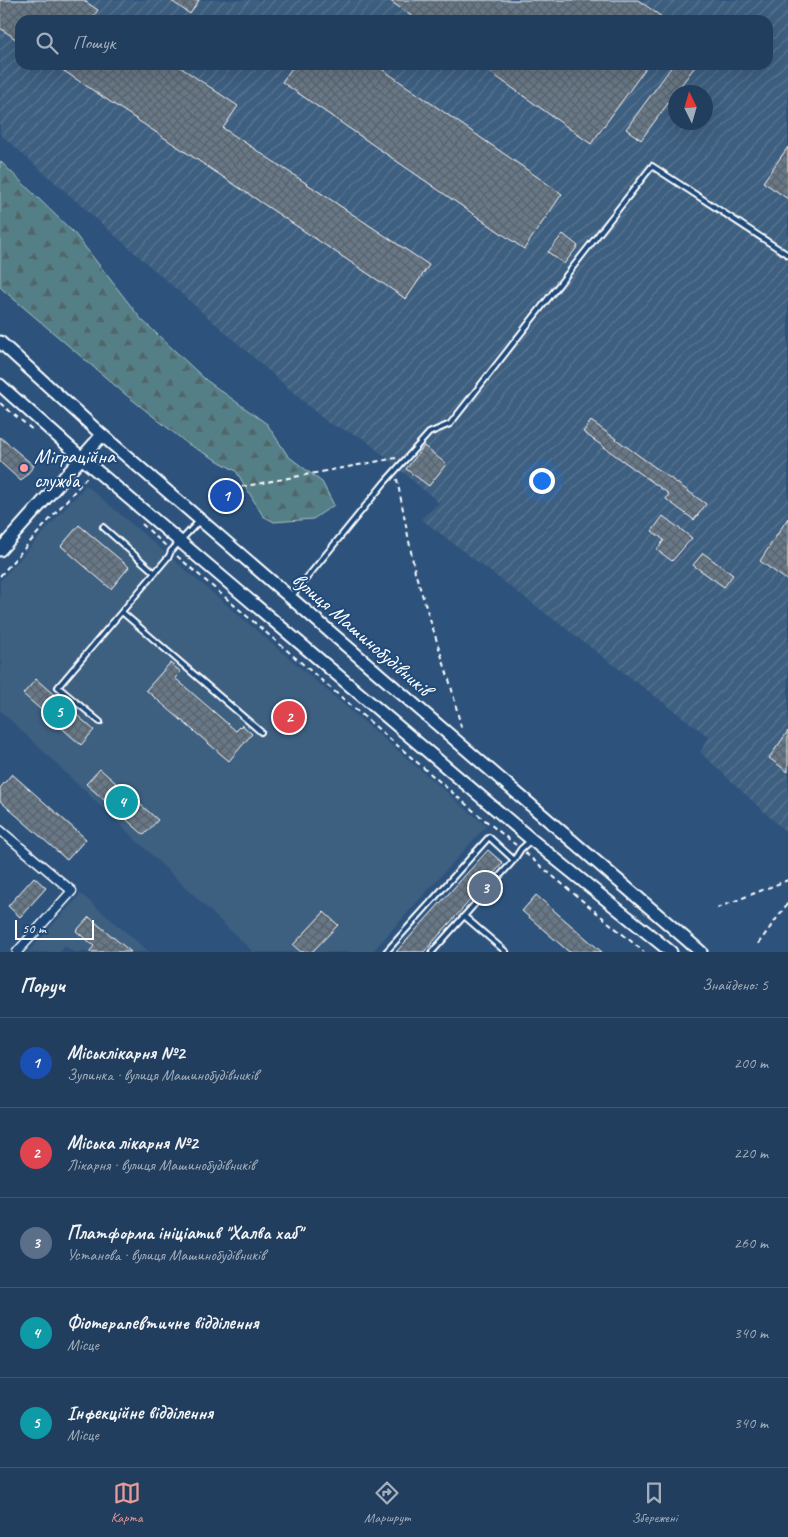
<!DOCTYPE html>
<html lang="uk">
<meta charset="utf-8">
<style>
body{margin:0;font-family:Caveat,sans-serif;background:#2e4967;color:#f1f3f6}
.compass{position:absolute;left:668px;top:85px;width:45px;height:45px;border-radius:50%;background:#223e5e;box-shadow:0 5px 20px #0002;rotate:355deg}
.scale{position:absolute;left:15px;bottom:12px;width:79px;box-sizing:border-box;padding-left:5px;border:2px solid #fff;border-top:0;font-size:14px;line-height:18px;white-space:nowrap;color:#fff;-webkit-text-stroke:4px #1f4a7a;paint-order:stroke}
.you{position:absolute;left:541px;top:480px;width:18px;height:18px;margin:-12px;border:4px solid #fff;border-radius:50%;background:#1a73e8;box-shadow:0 0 0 8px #1a73e833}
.badge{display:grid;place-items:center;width:32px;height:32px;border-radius:50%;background:#e69b98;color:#fff;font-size:16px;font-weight:700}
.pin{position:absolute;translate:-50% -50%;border:2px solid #fff;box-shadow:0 1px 5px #0006}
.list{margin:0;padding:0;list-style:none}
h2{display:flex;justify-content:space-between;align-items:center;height:65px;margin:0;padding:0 20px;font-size:21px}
h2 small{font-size:16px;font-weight:400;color:#a2aebc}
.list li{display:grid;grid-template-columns:32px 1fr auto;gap:15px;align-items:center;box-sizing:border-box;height:90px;padding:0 20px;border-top:1px solid #3f5773}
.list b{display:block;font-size:19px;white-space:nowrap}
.list p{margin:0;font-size:16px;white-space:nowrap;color:#a2aebc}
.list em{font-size:16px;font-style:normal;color:#a2aebc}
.icon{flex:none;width:28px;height:28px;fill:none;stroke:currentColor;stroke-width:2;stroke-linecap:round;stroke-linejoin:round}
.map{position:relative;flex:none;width:788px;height:952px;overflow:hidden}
.search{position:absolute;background:#223e5e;box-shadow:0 5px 20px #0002;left:15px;right:15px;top:15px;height:55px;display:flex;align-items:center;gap:12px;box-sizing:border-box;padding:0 18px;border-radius:15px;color:#a2aebc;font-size:19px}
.sheet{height:515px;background:#223e5e}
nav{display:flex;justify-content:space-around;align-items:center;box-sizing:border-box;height:70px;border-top:1px solid #3f5773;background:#223e5e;font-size:14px;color:#a2aebc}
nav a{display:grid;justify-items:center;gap:2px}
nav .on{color:#e69b98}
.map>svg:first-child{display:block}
</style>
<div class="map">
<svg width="788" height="952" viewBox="0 0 788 952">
<defs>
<pattern id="industrial-furrows" width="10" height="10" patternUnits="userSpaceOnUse" patternTransform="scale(1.25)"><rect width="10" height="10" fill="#3e5e80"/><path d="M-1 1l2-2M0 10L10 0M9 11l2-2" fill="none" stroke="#5b7693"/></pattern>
<pattern id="forest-firs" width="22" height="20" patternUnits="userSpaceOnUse" patternTransform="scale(1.25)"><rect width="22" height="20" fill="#557f87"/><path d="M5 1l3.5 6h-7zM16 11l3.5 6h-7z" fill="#50666a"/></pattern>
<pattern id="building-cross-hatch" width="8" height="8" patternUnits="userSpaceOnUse" patternTransform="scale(1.25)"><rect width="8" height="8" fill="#677887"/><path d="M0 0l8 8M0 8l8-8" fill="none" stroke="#5a626a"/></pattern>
</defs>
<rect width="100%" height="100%" fill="#2d537d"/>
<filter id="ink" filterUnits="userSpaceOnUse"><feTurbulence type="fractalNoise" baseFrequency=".02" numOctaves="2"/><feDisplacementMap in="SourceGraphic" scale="10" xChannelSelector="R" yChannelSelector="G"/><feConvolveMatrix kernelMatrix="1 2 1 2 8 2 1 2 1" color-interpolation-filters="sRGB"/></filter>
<g filter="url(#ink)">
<g fill="#3e5e80" fill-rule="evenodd">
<path d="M 86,485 L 486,826 L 372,952 L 253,952 L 0,710 L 0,667 L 3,663 L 0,660 L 0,581 ZM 170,663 L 180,672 L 175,678 L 236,731 L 242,725 L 252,734 L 229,761 L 147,690 ZM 36,679 L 94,730 L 81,745 L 23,694 ZM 87,785 L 157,821 L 144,835 Z"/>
<path d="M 81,894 L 149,952 L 124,952 L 126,948 L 89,917 L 76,931 L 94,946 L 89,952 L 73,952 L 65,946 L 60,952 L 28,952 Z"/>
</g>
<path fill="url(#industrial-furrows)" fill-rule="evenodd" d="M 0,0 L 788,0 L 788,834 L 700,752 L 709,737 L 421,519 L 439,503 L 363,438 L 328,423 L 0,134 ZM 20,20 L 768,20 L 768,65 L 20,65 ZM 676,92 L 706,92 L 706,122 L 676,122 Z"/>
<path fill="url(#forest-firs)" stroke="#aabfc3" d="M 0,161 L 75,234 L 141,319 L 206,380 L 267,424 L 288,456 L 322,482 L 334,505 L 313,519 L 274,522 L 263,516 L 236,471 L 188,444 L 125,394 L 2,289 L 0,287 Z"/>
<g fill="url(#building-cross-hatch)" stroke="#fff">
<path d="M 0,0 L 83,0 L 98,10 L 91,20 L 20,20 L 20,42 L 0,28 Z"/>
<path d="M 170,0 L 199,0 L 190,14 Z"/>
<path d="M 389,0 L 638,0 L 666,20 L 417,20 Z"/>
<path d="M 55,65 L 177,65 L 238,106 L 223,128 L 429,265 L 406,299 Z"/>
<path d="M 294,65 L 376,65 L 562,194 L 524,249 L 282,82 Z"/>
<path d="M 480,65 L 648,65 L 591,144 Z"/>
<path d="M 673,65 L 696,65 L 641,140 L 626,129 Z"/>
<path d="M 788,147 L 788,199 L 763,182 Z"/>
<path d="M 563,234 L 578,246 L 564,264 L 548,252 Z"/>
<path d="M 591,421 L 706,504 L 694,520 L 666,499 L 669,494 L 583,432 Z"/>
<path d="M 0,437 L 34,466 L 21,481 L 0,462 Z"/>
<path d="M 424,446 L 446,464 L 429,486 L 406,469 Z"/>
<path d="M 663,516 L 692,538 L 672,561 L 657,550 L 664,540 L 652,531 Z"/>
<path d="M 788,518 L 788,581 L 760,561 Z"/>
<path d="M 79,525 L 129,567 L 111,589 L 61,546 Z"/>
<path d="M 703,553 L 733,575 L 724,587 L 693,565 Z"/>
<path d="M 170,663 L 181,672 L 175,678 L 236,731 L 242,725 L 252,734 L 229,761 L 146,690 Z"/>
<path d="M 36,679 L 94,730 L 81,745 L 23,694 Z"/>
<path d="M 788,731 L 788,772 L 769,758 Z"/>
<path d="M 100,769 L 158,820 L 144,835 L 86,784 Z"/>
<path d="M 12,774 L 86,839 L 67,860 L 0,801 L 0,788 Z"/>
<path d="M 488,850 L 503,863 L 424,952 L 396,952 Z"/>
<path d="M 34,877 L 46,888 L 20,917 L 8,906 Z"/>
<path d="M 536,895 L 602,952 L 569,952 L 522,911 Z"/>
<path d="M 324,912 L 338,925 L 312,952 L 301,952 L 293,945 Z"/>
<path d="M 89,917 L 131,952 L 89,952 L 94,946 L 76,931 Z"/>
</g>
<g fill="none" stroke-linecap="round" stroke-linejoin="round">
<g stroke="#fff" stroke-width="8">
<g id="lane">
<path d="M 103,527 L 155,573"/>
<path d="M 292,596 L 385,482 L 429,433 L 450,424 L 652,166 L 788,255"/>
<path d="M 122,612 L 261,732"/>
<path d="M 100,722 L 58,687 L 169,556 L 171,551 L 199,521"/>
<path d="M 464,916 L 506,952"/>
<path d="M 386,952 L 489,837 L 514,860"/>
<path d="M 432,952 L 514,860 L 521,849 L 530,841"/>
</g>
</g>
<g stroke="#fff" stroke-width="11">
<path id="street" d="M 0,830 L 72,891 L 17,952"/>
</g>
<g stroke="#fff" stroke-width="15">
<g id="secondary">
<path d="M 0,342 L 102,435 L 701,952"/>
<path d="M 0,385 L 84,460 L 532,840 L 671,952"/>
<path d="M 0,550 L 102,435"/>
</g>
</g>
<g stroke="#fff" stroke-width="2" stroke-dasharray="5 4" stroke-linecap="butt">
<path d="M 0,403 L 34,431"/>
<path d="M 397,479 L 415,572 L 451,686 L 462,731"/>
<path d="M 224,490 L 396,458"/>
<path d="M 142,524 L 166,546"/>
<path d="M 177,556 L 475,812 L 516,845"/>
<path d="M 0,576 L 88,476"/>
<path d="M 525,853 L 644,952"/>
<path d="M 717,908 L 788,880"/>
<path d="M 758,944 L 788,903"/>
</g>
<use href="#lane" stroke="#1f4a7a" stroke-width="4"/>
<use href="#street" stroke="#1f4a7a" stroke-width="8"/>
<use href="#secondary" stroke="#1f4a7a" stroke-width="11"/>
</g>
</g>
<circle fill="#ff9aa2" stroke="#1f4a7a" stroke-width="2" cx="24" cy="468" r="5"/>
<g text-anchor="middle" stroke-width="4" stroke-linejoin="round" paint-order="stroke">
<g font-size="21" fill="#fff" stroke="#1f4a7a" text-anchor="start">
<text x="34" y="463">Міграційна<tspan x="34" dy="24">служба</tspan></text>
</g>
<g font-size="21" fill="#fff" stroke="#1f4a7a">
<text transform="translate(362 634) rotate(41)" y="7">вулиця Машинобудівників</text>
</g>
</g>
</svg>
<svg class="compass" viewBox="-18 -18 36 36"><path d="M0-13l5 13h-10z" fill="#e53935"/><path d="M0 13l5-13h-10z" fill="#a2aebc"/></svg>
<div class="scale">50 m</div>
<div class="you"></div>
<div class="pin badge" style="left:226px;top:496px;background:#1a4fb4">1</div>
<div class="pin badge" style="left:289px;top:717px;background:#e0444e">2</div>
<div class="pin badge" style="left:485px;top:888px;background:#5c6f8a">3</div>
<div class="pin badge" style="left:122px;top:802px;background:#0f9aa8">4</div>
<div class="pin badge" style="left:59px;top:712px;background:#0f9aa8">5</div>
<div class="search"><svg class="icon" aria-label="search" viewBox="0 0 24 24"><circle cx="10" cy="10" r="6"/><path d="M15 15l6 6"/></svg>Пошук</div>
</div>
<section class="sheet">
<h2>Поруч<small>Знайдено: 5</small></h2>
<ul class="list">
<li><span class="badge" style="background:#1a4fb4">1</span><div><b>Міськлікарня №2</b><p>Зупинка · вулиця Машинобудівників</p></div><em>200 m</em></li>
<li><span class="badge" style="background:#e0444e">2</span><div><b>Міська лікарня №2</b><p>Лікарня · вулиця Машинобудівників</p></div><em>220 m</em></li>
<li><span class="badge" style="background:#5c6f8a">3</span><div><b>Платформа ініціатив &quot;Халва хаб&quot;</b><p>Установа · вулиця Машинобудівників</p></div><em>260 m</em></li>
<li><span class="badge" style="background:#0f9aa8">4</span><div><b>Фіотерапевтичне відділення</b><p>Місце</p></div><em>340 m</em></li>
<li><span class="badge" style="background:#0f9aa8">5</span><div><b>Інфекційне відділення</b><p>Місце</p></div><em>340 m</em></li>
</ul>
</section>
<nav>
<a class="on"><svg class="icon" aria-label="map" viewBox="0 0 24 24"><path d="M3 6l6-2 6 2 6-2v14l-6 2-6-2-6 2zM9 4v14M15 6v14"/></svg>Карта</a>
<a><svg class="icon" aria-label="directions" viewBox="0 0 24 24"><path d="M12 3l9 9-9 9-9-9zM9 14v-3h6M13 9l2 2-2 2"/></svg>Маршрут</a>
<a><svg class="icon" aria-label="saved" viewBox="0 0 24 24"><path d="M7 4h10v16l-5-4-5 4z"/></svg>Збережені</a>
</nav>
